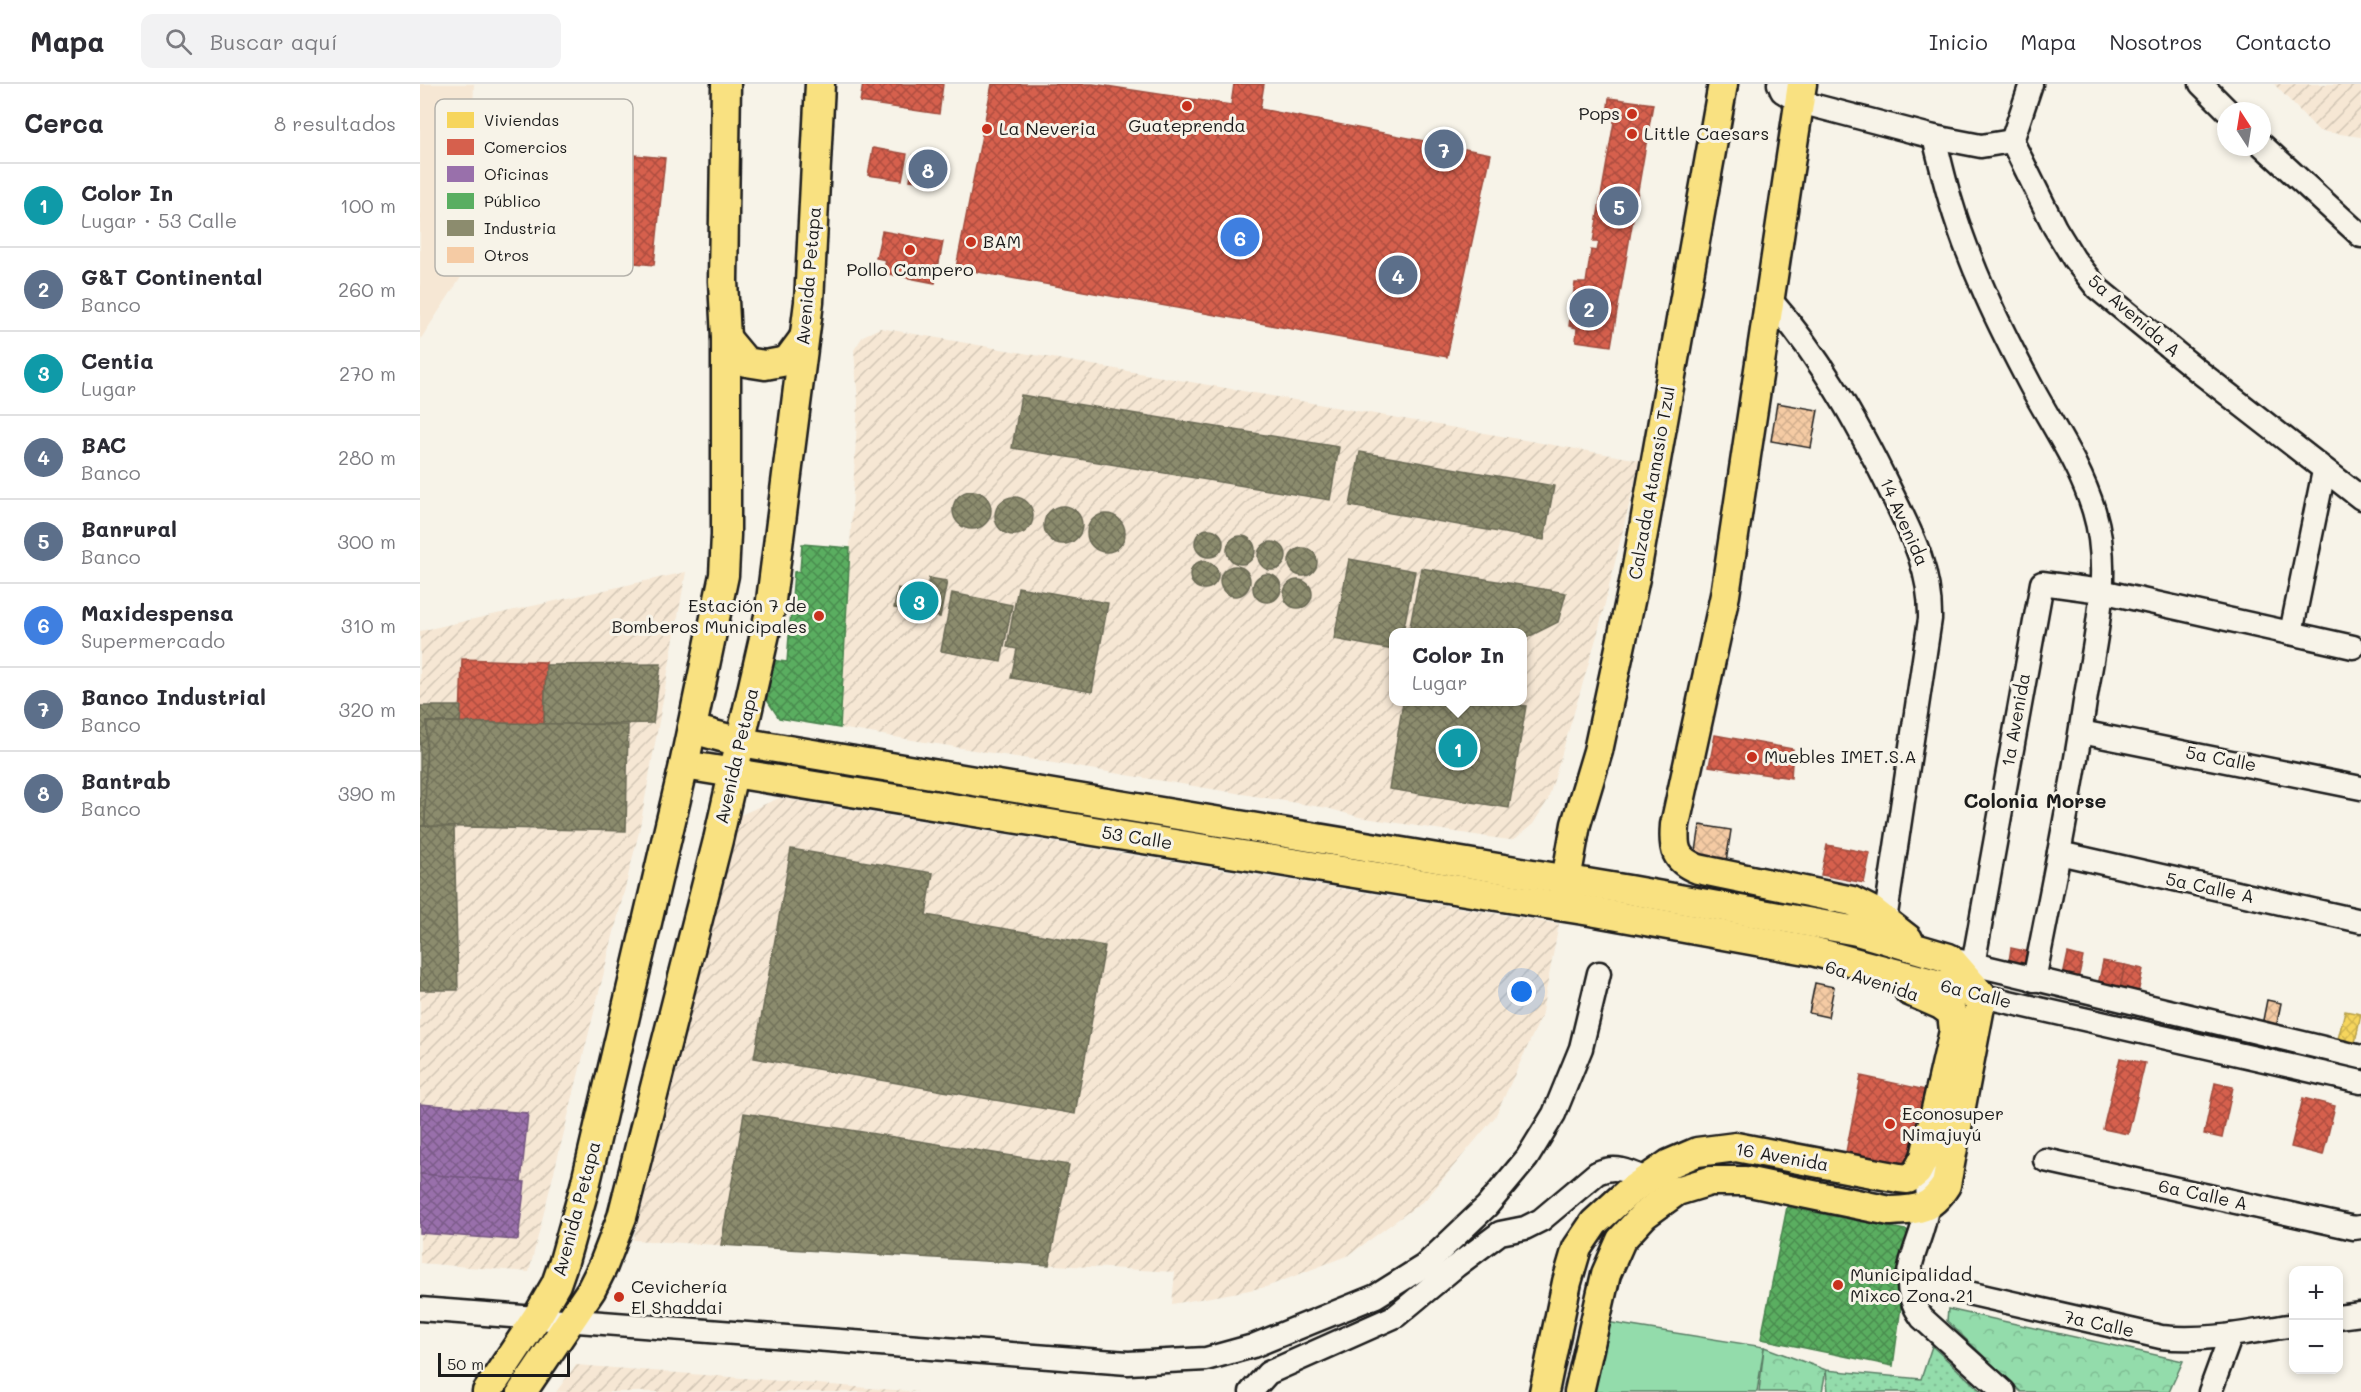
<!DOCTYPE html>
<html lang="es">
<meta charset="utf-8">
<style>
body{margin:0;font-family:Mali,sans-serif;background:#f2f2f3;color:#2b2b33}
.controls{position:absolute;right:18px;bottom:18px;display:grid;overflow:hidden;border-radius:12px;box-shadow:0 3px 9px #0003}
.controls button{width:54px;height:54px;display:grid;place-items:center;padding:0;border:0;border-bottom:2px solid #e1e1e2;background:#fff;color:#2b2b33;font:30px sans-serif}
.compass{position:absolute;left:1797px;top:18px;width:54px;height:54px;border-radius:50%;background:#fff;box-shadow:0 3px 9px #0003;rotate:348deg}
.scale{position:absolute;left:18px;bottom:15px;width:132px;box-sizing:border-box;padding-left:6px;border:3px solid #1c1c1c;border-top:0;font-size:16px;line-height:21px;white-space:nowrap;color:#1c1c1c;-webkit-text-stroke:4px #f7f3e8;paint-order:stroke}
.you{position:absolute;left:1102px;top:908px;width:21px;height:21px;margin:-15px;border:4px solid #fff;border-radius:50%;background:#1a73e8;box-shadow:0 0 0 9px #1a73e833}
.badge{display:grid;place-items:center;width:39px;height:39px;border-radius:50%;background:#c8321e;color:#fff;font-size:20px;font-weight:700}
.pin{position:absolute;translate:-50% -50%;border:3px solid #fff;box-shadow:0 2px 6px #0006}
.popup{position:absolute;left:969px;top:544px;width:138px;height:78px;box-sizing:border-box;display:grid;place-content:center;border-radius:12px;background:#fff;filter:drop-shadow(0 2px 4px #0005);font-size:20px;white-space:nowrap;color:#7c7c81}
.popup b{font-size:22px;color:#2b2b33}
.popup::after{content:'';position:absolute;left:50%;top:100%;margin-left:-12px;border:12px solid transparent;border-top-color:#fff}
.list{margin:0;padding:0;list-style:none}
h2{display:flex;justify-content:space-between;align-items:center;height:78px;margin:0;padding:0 24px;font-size:26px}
h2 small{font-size:20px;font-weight:400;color:#7c7c81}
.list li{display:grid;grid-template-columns:39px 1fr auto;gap:18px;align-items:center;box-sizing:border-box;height:84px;padding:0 24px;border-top:2px solid #e1e1e2}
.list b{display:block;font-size:22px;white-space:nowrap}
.list p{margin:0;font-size:20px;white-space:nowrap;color:#7c7c81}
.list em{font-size:20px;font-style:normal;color:#7c7c81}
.icon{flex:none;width:33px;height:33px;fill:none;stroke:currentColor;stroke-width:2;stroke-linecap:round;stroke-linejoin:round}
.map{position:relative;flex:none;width:1941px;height:1308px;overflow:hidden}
header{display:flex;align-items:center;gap:36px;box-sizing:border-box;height:84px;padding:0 30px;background:#fff;border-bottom:2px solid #e1e1e2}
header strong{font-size:28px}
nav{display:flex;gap:33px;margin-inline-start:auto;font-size:21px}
.search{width:420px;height:54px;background:#f2f2f3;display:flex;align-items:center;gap:15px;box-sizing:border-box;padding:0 21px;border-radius:12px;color:#7c7c81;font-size:22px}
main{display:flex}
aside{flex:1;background:#fff}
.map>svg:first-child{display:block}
</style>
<header>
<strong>Mapa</strong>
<div class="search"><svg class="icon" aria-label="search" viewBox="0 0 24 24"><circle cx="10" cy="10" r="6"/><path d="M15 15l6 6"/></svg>Buscar aquí</div>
<nav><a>Inicio</a><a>Mapa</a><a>Nosotros</a><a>Contacto</a></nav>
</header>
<main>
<aside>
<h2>Cerca<small>8 resultados</small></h2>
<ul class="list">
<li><span class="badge" style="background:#0f9aa8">1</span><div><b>Color In</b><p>Lugar · 53 Calle</p></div><em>100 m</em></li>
<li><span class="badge" style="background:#5c6f8a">2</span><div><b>G&amp;T Continental</b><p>Banco</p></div><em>260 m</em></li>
<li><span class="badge" style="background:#0f9aa8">3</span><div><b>Centia</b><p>Lugar</p></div><em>270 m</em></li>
<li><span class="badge" style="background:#5c6f8a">4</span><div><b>BAC</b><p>Banco</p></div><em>280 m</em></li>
<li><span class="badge" style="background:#5c6f8a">5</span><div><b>Banrural</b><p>Banco</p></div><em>300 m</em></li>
<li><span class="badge" style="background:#3f7fe0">6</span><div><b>Maxidespensa</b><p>Supermercado</p></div><em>310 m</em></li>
<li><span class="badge" style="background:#5c6f8a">7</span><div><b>Banco Industrial</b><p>Banco</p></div><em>320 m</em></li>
<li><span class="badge" style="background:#5c6f8a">8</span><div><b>Bantrab</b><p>Banco</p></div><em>390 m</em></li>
</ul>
</aside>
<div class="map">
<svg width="1941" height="1308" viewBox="0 0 1941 1308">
<defs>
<pattern id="industrial-furrows" width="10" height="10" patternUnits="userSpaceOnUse" patternTransform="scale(1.5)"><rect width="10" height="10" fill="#f6e7d4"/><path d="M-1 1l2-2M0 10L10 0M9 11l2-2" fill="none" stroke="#d2c6b5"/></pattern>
<pattern id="forest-crowns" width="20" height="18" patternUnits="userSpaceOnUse" patternTransform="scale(1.5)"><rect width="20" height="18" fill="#93dcab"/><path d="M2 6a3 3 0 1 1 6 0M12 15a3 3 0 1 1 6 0" fill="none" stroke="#7ebc93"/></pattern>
<pattern id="park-dots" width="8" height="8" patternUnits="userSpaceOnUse" patternTransform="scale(1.5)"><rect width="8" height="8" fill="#93dcab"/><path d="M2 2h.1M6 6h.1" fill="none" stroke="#7ebc93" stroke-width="1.8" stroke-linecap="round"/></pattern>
<pattern id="homes-cross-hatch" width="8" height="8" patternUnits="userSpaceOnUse" patternTransform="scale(1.5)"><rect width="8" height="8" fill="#f6d55c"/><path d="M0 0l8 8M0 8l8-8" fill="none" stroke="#d2b64f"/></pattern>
<pattern id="shops-cross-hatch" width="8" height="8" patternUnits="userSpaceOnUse" patternTransform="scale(1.5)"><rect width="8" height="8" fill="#d6604d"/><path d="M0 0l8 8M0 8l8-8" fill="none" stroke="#ad4e3f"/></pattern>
<pattern id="offices-cross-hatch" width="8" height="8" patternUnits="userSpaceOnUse" patternTransform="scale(1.5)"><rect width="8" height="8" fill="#9970ab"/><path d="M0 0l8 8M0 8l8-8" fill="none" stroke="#7c5b8a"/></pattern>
<pattern id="public-cross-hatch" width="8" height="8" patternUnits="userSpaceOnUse" patternTransform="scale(1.5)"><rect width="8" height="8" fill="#5aae61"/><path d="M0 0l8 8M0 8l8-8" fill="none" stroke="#4a8d4f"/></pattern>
<pattern id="industry-cross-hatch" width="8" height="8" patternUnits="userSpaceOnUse" patternTransform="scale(1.5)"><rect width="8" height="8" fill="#8c8c6e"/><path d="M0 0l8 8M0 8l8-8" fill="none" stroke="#72725a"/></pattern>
<pattern id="building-cross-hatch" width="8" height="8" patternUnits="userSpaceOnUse" patternTransform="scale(1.5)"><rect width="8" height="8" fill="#f5cba4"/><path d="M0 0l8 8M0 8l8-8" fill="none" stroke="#d1ae8d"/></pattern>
</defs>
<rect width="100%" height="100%" fill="#f7f3e8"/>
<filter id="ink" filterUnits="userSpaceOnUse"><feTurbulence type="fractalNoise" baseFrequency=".0167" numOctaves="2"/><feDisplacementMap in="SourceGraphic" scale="12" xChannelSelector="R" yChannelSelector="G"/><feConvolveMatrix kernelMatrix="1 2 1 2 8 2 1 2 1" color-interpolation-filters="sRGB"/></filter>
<g filter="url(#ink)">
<path fill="#f6e7d4" d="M 0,0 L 54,0 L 47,184 L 0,256 Z"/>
<g fill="url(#industrial-furrows)" fill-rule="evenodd">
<path d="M 1854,0 L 1941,0 L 1941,53 L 1899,47 Z"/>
<path d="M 460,244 L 1220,376 L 1178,548 L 1128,716 L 1113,740 L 1096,754 L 1090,756 L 1068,753 L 939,733 L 907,724 L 420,644 L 438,318 L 434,266 L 443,252 ZM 974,548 L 1102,548 L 1102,618 L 974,618 Z"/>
<path d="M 266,488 L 219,748 L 109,1188 L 0,1179 L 0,547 Z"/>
<path d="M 359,714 L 1139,840 L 1121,933 L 1075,1033 L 1006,1115 L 929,1171 L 846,1203 L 752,1220 L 755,1188 L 213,1156 L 318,732 Z"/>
<path d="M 156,1281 L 499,1308 L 136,1308 Z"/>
</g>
<g fill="url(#forest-crowns)" stroke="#587c64" stroke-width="1.5">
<path d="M 1528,1225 L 1763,1277 L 1749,1308 L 1601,1308 L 1527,1237 Z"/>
<path d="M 1344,1263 L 1406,1286 L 1402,1308 L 1339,1308 Z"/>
</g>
<path fill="url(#park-dots)" stroke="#587c64" stroke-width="1.5" d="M 1512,1262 L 1562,1308 L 1408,1308 L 1406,1286 L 1501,1295 Z"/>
<path fill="#93dcab" stroke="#587c64" stroke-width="1.5" d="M 1186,1238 L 1344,1263 L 1337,1308 L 1175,1308 Z"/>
<path fill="url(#homes-cross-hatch)" stroke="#b59e49" stroke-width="1.5" d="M 1925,927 L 1941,930 L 1935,959 L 1918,955 Z"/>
<g fill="url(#shops-cross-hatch)" stroke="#9e4c3e" stroke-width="1.5">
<path d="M 443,0 L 523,0 L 519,30 L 440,18 Z"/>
<path d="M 572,0 L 673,0 L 811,21 L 814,0 L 844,0 L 840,25 L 1071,70 L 1027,273 L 536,184 Z"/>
<path d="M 1189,14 L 1233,20 L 1191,262 L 1156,257 L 1157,244 L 1149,242 L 1155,199 L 1166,199 L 1171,166 L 1177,167 L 1179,158 L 1173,158 L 1195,32 L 1187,31 Z"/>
<path d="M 107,61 L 245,74 L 234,181 L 96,167 Z"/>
<path d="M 453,64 L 487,70 L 482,96 L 448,91 Z"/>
<path d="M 494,71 L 525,75 L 522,100 L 490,96 Z"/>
<path d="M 462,147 L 523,158 L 515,199 L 463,189 L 466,176 L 456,174 Z"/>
<path d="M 42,575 L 126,578 L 124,641 L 40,638 Z"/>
<path d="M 1295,651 L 1373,665 L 1371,694 L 1289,682 Z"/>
<path d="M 1407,761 L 1450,769 L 1444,799 L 1401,791 Z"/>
<path d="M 1591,864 L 1610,868 L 1608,882 L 1588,884 Z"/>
<path d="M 1648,869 L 1663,873 L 1657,900 L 1642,897 Z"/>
<path d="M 1683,877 L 1705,881 L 1699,910 L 1677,906 Z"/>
<path d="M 1705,881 L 1723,885 L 1717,914 L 1699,910 Z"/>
<path d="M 1700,974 L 1725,979 L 1708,1050 L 1683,1045 Z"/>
<path d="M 1441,992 L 1515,1008 L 1487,1087 L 1425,1073 Z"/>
<path d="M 1795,999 L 1813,1003 L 1802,1054 L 1784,1050 Z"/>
<path d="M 1883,1014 L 1915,1022 L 1903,1071 L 1871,1063 Z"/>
</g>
<g fill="url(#offices-cross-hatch)" stroke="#745780" stroke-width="1.5">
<path d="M 0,1020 L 108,1029 L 101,1098 L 0,1090 Z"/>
<path d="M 0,1090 L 105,1098 L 98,1156 L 0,1149 Z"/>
</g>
<g fill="url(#public-cross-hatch)" stroke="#47824c" stroke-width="1.5">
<path d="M 382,460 L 430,464 L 420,644 L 359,634 L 347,616 L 351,576 L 367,578 L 374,488 L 380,487 Z"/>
<path d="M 1367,1123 L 1491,1147 L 1473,1282 L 1341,1255 Z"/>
</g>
<g fill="url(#industry-cross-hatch)" stroke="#6a6a55" stroke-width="1.5">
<path d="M 601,311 L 919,363 L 910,416 L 592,364 Z"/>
<path d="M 940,368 L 1134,402 L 1124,456 L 930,422 Z"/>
<circle cx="552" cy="426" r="19"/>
<circle cx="594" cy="432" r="19"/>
<circle cx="643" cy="441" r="19"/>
<circle cx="686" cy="449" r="19"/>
<circle cx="789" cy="459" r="14"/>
<circle cx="821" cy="466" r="14"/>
<circle cx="852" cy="472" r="14"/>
<circle cx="883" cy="478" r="14"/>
<path d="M 929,475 L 995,487 L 983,548 L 974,548 L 974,566 L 914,555 Z"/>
<circle cx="784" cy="491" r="14"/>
<circle cx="815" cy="497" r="15"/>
<path d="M 1001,484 L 1146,509 L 1138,538 L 1102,556 L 1102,548 L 989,548 Z"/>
<circle cx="847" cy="504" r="14"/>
<path d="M 509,494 L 527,497 L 520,533 L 474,524 L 478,504 L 506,509 Z"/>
<circle cx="878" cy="510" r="14"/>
<path d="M 598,503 L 688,519 L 672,608 L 591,594 L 597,565 L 587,563 Z"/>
<path d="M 532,509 L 592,521 L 581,578 L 521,567 Z"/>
<path d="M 241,580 L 233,639 L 124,641 L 126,581 Z"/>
<path d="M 983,618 L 1077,618 L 1106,622 L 1089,724 L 969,705 Z"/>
<path d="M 0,622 L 41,622 L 40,638 L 7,638 L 5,742 L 0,742 Z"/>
<path d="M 7,638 L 208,641 L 206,747 L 5,742 Z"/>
<path d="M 0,742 L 34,743 L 38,906 L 0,906 Z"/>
<path d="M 371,765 L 513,789 L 506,831 L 685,862 L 655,1030 L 334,974 Z"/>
<path d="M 324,1029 L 649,1081 L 629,1181 L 301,1161 Z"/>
</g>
<g fill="url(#building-cross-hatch)" stroke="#1c1c1c" stroke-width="1.5">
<path d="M 1357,319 L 1398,326 L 1391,364 L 1351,357 Z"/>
<path d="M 1280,741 L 1311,746 L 1306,778 L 1275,774 Z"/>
<path d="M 1395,899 L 1414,903 L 1408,933 L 1389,929 Z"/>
<path d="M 1847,916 L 1861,919 L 1856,944 L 1842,941 Z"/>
</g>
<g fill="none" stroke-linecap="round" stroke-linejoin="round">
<g stroke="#1c1c1c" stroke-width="27">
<g id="minor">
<path d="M 1359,0 L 1362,7 L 1380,18 L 1514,53 L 1561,62 L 1592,57"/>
<path d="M 1781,0 L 1808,27"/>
<path d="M 1514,53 C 1519,74 1524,95 1530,115 C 1549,180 1579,242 1611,302 C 1633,343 1660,381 1674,427 C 1692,486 1676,551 1666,611 C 1652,706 1633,801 1614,896"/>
<path d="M 1592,57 L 1635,144 L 1654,175 L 1677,204 L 1777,286 L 1941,414"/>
<path d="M 1592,57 L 1611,0"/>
<path d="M 1842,61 L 1941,152"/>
<path d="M 1348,213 C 1399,271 1436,336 1470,406 C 1491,449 1511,485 1510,535 L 1465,837"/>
<path d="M 1871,549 L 1904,387"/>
<path d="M 1661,648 L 1941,704"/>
<path d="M 1639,769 L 1941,837"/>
<path d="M 1540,877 L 1941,973"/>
<path d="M 1553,881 L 1622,499 L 1681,507 L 1933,563"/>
<path d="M 1562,912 L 1941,998"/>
<path d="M 1505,1073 C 1506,1089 1509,1108 1507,1124 C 1501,1167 1472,1192 1502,1234 L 1584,1308"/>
<path d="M 1625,1076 L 1934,1144 L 1941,1143"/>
<path d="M 1487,1195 L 1741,1253 C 1786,1258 1829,1248 1874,1241"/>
<path d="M 0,1225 L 708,1279 L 786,1275 L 833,1262 L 956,1212 L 1004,1182 L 1067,1122 L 1107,1074 L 1134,1030 L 1161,964 L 1179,889"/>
<path d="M 1918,1233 L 1941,1230"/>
<path d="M 831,1308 L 848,1289 L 976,1232 L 1036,1182 L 1080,1149 L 1105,1144 L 1121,1136 L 1177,1089 C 1197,1080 1207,1088 1227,1095"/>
<path d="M 1790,1308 L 1811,1251"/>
</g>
</g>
<g stroke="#1c1c1c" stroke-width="33">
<g id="major">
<path d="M 1382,0 L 1305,511 L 1255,741 C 1253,765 1255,776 1278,785 L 1432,817 L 1452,827 L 1488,855"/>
<path d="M 306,254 L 326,278 L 345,281 L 367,277 L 384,254"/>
<path d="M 272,645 L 320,658 L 1209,806 L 1437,847 L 1529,874 L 1562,912"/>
<path d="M 264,681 L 1170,827 L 1392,867 L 1562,912"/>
<path d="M 1147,813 L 1146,796 L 1156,740 L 1178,667 L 1215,494 L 1303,0"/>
<path d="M 67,1308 L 117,1233 L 136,1200 L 144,1177 L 165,1102 L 264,681 L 304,491 L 306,451 L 306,254 L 303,197 L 306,0"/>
<path d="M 102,1308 L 171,1206 L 183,1182 L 202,1133 L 298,756 L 349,532 L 389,218 L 400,0"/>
<path d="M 1124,1308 L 1147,1198 L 1157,1164 L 1174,1139 L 1207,1109 L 1249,1080 L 1277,1068 L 1316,1063 L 1479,1094 L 1488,1095 L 1497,1088 L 1505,1073 L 1534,947 L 1532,929 L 1521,921 L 1489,907"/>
<path d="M 1159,1308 L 1186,1190 L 1201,1156 L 1224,1131 L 1257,1107 L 1290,1097 L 1325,1097 L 1470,1127 C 1498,1126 1510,1126 1526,1101 L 1562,912"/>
</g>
</g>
<use href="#minor" stroke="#f7f3e8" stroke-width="22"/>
<use href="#major" stroke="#f9e181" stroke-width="28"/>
</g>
</g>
<g fill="#c8321e" stroke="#f7f3e8" stroke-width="2">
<circle cx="767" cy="22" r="6"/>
<circle cx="1212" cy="30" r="6"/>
<circle cx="567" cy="45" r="6"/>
<circle cx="1212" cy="50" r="6"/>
<circle cx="551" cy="158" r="6"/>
<circle cx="490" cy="166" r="6"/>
<circle cx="399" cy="532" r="6"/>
<circle cx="1332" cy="673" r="6"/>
<circle cx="1470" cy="1040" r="6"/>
<circle cx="1418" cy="1201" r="6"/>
<circle cx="199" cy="1213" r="6"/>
</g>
<g text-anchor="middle" stroke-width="6" stroke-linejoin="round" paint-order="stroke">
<g font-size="18" fill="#1c1c1c" stroke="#f7f3e8" text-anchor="start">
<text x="1200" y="36" text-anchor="end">Pops</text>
<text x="767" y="48" text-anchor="middle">Guateprenda</text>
<text x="579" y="51">La Neveria</text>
<text x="1224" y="56">Little Caesars</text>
<text x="563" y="164">BAM</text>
<text x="490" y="192" text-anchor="middle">Pollo Campero</text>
<text x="387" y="528" text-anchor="end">Estación 7 de<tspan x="387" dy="21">Bomberos Municipales</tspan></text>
<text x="1344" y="679">Muebles IMET.S.A</text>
<text x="1482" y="1036">Econosuper<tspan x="1482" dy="21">Nimajuyú</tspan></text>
<text x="1430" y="1197">Municipalidad<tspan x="1430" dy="21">Mixco Zona 21</tspan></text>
<text x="211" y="1209">Cevichería<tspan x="211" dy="21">El Shaddai</tspan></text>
</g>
<g font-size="18" fill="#1c1c1c" stroke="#f7f3e8">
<text transform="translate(389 192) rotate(-85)" y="6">Avenida Petapa</text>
<text transform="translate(1714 232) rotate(41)" y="6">5a Avenida A</text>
<text transform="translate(1232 399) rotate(-80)" y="6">Calzada Atanasio Tzul</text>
<text transform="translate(1484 438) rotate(66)" y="6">14 Avenida</text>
<text transform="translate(1596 636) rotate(-80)" y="6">1a Avenida</text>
<text transform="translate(317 672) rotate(-77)" y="6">Avenida Petapa</text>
<text transform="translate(1801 675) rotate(11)" y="6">5a Calle</text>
<text transform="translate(717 754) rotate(9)" y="6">53 Calle</text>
<text transform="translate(1790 804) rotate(12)" y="6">5a Calle A</text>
<text transform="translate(1452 897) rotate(18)" y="6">6a Avenida</text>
<text transform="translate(1556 910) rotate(14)" y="6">6a Calle</text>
<text transform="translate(1362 1073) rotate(10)" y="6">16 Avenida</text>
<text transform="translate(1783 1111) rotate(12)" y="6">6a Calle A</text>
<text transform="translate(157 1125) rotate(-75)" y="6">Avenida Petapa</text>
<text transform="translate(1679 1240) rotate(12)" y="6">7a Calle</text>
</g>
<g font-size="20" font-weight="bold" fill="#1c1c1c" stroke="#f7f3e8">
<text x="1615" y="724">Colonia Morse</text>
</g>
</g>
<rect x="15" y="15" width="198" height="177" rx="9" fill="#f7f3e8" stroke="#b5b2ab" stroke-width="1.5"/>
<rect x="27" y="28" width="27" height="16" fill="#f6d55c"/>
<rect x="27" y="55" width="27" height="16" fill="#d6604d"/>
<rect x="27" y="82" width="27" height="16" fill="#9970ab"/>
<rect x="27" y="109" width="27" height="16" fill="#5aae61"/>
<rect x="27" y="136" width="27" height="16" fill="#8c8c6e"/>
<rect x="27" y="163" width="27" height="16" fill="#f5cba4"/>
<g font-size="16" fill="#1c1c1c">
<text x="64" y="42">Viviendas</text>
<text x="64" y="69">Comercios</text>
<text x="64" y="96">Oficinas</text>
<text x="64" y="123">Público</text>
<text x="64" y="150">Industria</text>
<text x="64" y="177">Otros</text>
</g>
</svg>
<div class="controls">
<button>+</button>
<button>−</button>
</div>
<svg class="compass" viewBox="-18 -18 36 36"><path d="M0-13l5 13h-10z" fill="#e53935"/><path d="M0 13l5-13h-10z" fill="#7c7c81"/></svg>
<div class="scale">50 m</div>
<div class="you"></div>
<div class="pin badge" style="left:1038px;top:664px;background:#0f9aa8">1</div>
<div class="popup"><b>Color In</b>Lugar</div>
<div class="pin badge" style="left:1169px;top:224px;background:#5c6f8a">2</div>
<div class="pin badge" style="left:499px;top:517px;background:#0f9aa8">3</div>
<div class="pin badge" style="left:978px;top:191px;background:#5c6f8a">4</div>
<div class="pin badge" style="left:1199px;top:122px;background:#5c6f8a">5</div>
<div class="pin badge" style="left:820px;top:153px;background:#3f7fe0">6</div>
<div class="pin badge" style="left:1024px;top:65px;background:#5c6f8a">7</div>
<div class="pin badge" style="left:508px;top:85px;background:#5c6f8a">8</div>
</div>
</main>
